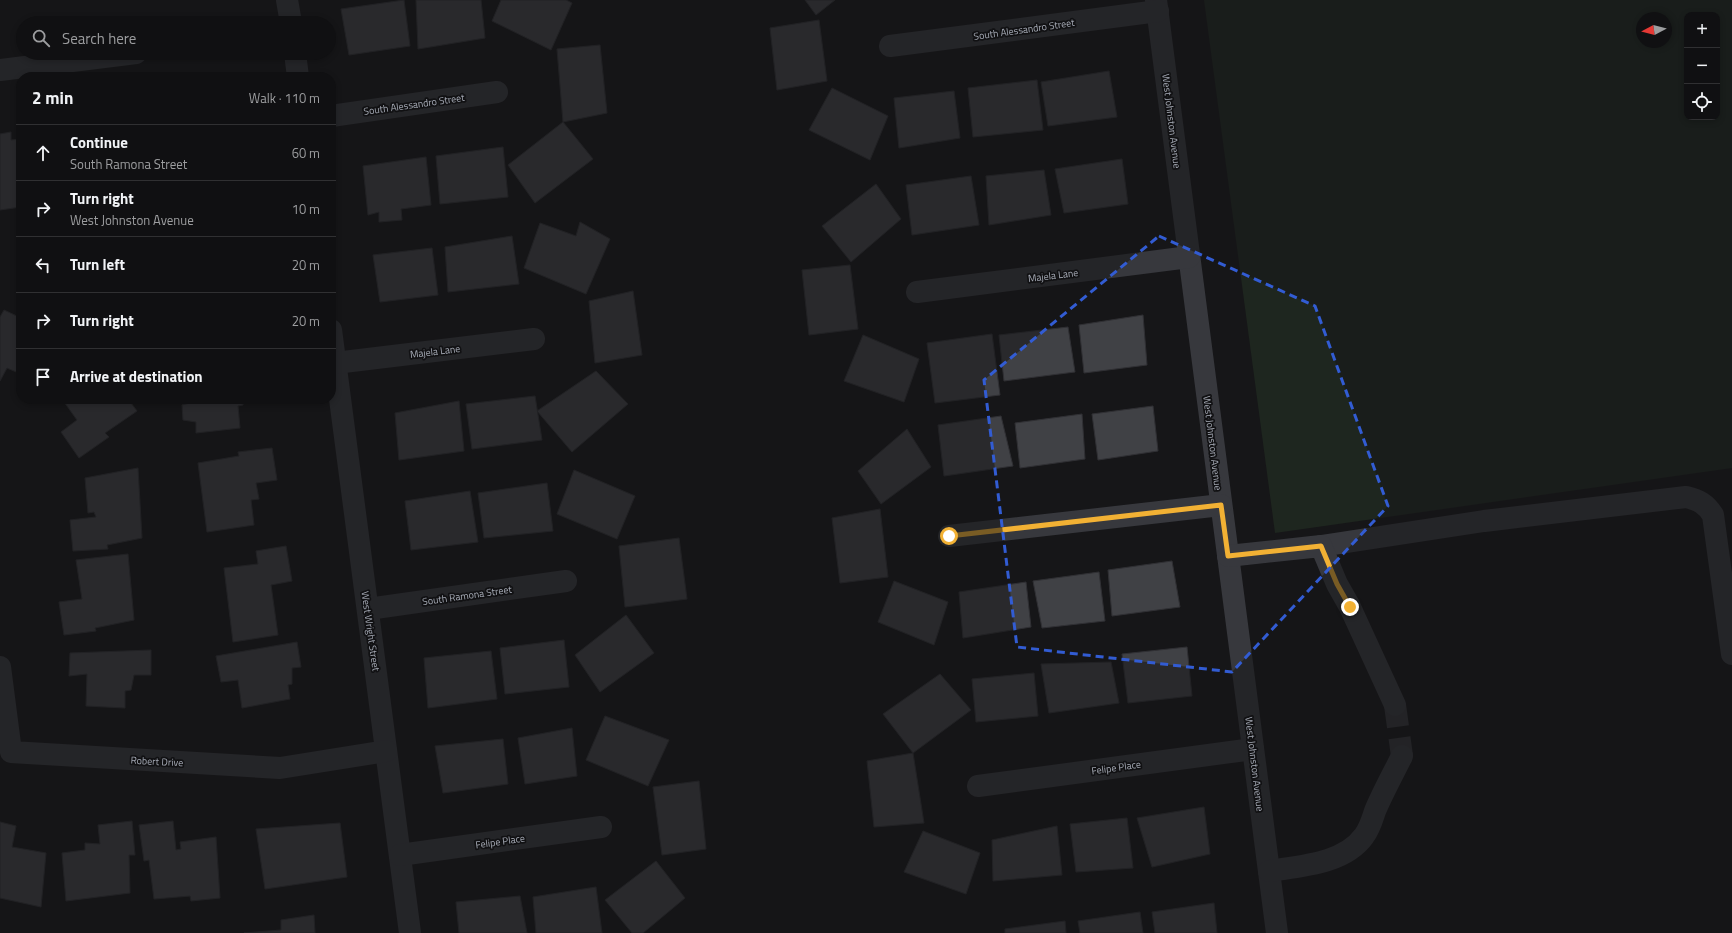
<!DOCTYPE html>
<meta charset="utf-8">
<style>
body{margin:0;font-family:"Titillium Web",sans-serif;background:#1e1e20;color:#f1f3f6}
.controls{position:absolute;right:12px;top:12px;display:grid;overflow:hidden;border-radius:8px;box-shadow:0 2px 6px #0003}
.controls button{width:36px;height:36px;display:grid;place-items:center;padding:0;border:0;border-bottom:1px solid #303032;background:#101012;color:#f1f3f6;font:20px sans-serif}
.compass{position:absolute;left:1636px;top:12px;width:36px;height:36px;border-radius:50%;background:#101012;box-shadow:0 2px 6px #0003;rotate:263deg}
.stop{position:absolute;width:12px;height:12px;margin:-9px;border:3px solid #f2b134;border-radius:50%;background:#fff}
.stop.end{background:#f2b134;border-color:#fff;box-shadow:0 1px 4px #0008}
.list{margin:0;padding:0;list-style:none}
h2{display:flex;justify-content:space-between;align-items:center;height:52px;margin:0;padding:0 16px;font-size:17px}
h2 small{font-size:13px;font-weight:400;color:#9c9d9f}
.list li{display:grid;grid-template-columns:26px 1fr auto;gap:12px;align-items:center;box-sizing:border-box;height:56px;padding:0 16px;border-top:1px solid #303032}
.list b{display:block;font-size:15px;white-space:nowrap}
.list p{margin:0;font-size:13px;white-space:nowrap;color:#9c9d9f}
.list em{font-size:13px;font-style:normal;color:#9c9d9f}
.icon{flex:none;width:22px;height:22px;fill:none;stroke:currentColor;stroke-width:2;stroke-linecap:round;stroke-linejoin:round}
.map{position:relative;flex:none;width:1732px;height:933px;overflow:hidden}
.search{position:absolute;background:#101012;box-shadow:0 2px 6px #0003;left:16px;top:16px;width:320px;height:44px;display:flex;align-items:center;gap:10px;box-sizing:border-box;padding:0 14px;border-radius:22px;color:#9c9d9f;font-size:15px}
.panel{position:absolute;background:#101012;box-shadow:0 2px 6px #0003;left:16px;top:72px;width:320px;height:332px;border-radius:16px}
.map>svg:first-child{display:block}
</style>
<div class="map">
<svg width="1732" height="933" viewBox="0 0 1732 933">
<rect width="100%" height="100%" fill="#161618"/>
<path fill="#1e261f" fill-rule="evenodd" d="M 1204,0 L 1732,0 L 1732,468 L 1275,533 ZM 1687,15 L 1717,15 L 1717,117 L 1687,117 ZM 1642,18 L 1666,18 L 1666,42 L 1642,42 Z"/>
<g fill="#404145" stroke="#303034">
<path d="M 404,0 L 410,46 L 349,55 L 341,9 Z"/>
<path d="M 416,0 L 481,0 L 485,38 L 418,49 Z"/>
<path d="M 501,0 L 566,0 L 572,3 L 551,50 L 492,21 Z"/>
<path d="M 805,0 L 835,0 L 816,15 Z"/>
<path d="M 819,20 L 827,81 L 777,90 L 770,28 Z"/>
<path d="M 600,45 L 607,113 L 563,122 L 557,49 Z"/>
<path d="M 1109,71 L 1117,117 L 1048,126 L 1041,82 Z"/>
<path d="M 1037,80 L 1043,130 L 973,137 L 968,88 Z"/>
<path d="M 832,88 L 888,116 L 870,160 L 809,130 Z"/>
<path d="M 954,91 L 960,138 L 899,148 L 894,98 Z"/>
<path d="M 563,122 L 593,159 L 535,203 L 508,165 Z"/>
<path d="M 11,132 L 11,140 L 21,139 L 21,207 L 0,210 L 0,134 Z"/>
<path d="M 503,147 L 508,197 L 440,204 L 436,156 Z"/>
<path d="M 426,157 L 431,205 L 401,209 L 402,220 L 379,222 L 379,212 L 368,215 L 363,166 Z"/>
<path d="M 1122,159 L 1128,204 L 1064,213 L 1055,169 Z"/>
<path d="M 1044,170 L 1051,215 L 989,225 L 986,176 Z"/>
<path d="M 971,176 L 979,225 L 912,235 L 906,185 Z"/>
<path d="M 876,184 L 901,219 L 851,262 L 822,226 Z"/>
<path d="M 580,222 L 610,239 L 586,294 L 524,268 L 540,223 L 576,236 Z"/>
<path d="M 512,236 L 519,284 L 448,292 L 445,247 Z"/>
<path d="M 432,248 L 438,295 L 380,302 L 373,255 Z"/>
<path d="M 850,265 L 858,329 L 809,335 L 802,270 Z"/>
<path d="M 633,291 L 642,355 L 595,363 L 589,301 Z"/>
<path d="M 4,310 L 21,318 L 21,374 L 7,368 L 0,381 L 0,317 Z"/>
<path d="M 1143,315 L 1147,365 L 1084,373 L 1079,325 Z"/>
<path d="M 1068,327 L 1075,372 L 1004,381 L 999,335 Z"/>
<path d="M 992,334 L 1000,395 L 935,403 L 927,343 Z"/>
<path d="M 863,335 L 919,359 L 904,402 L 844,381 Z"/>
<path d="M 596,371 L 628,404 L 572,452 L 537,411 Z"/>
<path d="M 535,396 L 542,440 L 472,449 L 466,404 Z"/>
<path d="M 62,399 L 128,399 L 137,411 L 105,433 L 109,437 L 79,458 L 61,432 L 77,420 Z"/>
<path d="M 189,399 L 243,399 L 243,405 L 238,406 L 240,428 L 196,433 L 196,422 L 183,420 L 182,405 L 190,403 Z"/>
<path d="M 459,401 L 464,451 L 399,460 L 395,413 Z"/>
<path d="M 1153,406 L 1158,451 L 1098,460 L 1092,414 Z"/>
<path d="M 1082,414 L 1085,459 L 1020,468 L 1015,423 Z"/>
<path d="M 1001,416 L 1013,466 L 944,476 L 938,425 Z"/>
<path d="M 907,429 L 931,467 L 881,504 L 858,471 Z"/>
<path d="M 272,448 L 277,480 L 256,483 L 259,499 L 251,500 L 254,525 L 207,532 L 198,463 L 239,456 L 238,452 Z"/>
<path d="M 138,468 L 142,538 L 107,545 L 108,549 L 73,551 L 70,520 L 96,517 L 94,512 L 88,513 L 85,478 Z"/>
<path d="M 574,470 L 635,496 L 617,539 L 557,514 Z"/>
<path d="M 547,483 L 553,531 L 484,538 L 478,493 Z"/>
<path d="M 470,491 L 478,542 L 411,550 L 405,501 Z"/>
<path d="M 880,509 L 888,577 L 840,583 L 832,518 Z"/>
<path d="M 679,538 L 687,599 L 625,607 L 619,546 Z"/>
<path d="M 286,546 L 292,581 L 271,585 L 278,635 L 233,642 L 224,568 L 258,564 L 256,551 Z"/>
<path d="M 128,554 L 134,620 L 95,628 L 96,631 L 64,635 L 59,602 L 82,599 L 76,560 Z"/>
<path d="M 1172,561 L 1180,607 L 1112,616 L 1108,570 Z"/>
<path d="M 1099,572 L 1105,621 L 1042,628 L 1033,581 Z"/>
<path d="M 894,581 L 948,602 L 934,645 L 878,622 Z"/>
<path d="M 1026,582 L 1031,627 L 963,638 L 959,592 Z"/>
<path d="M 626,615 L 654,653 L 600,692 L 575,655 Z"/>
<path d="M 564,640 L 569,687 L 505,694 L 500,648 Z"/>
<path d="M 297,642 L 301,667 L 292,668 L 292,684 L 288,685 L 290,699 L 242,708 L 238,680 L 221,682 L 216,656 Z"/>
<path d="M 1187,647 L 1192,696 L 1128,703 L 1122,654 Z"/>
<path d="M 151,650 L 151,675 L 134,675 L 131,690 L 125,691 L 125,708 L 86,706 L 87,674 L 69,676 L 70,653 Z"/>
<path d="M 491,651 L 497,699 L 428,708 L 424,658 Z"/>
<path d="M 1111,662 L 1119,703 L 1049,713 L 1041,664 Z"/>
<path d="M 1034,673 L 1038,716 L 976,722 L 972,679 Z"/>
<path d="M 940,674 L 971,710 L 913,753 L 883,714 Z"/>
<path d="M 605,716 L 669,740 L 648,786 L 586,760 Z"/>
<path d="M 572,728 L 577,776 L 525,784 L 518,738 Z"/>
<path d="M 503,739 L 508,784 L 443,793 L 435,746 Z"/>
<path d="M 913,753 L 924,823 L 874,827 L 867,761 Z"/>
<path d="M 699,781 L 706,849 L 662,855 L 653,787 Z"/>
<path d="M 1204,807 L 1210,854 L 1152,867 L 1137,818 Z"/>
<path d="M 1127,818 L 1133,868 L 1076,872 L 1070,824 Z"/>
<path d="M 132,821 L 135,855 L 129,855 L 130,893 L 66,901 L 62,853 L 85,850 L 85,843 L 100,844 L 98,825 Z"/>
<path d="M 173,821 L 176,850 L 181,849 L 180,842 L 216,837 L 220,898 L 191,901 L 190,896 L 154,899 L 149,860 L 144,861 L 139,825 Z"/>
<path d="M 0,822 L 16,826 L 12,847 L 46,853 L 41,907 L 0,898 Z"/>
<path d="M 340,823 L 347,877 L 265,889 L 256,829 Z"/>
<path d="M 1057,826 L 1062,875 L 993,881 L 992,840 Z"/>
<path d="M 923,831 L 980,853 L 966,894 L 904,872 Z"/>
<path d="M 656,861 L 685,898 L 643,933 L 632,933 L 605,900 Z"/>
<path d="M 596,887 L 602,933 L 536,933 L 533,897 Z"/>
<path d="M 520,896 L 527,933 L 459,933 L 456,902 Z"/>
<path d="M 1214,903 L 1217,933 L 1155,933 L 1152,912 Z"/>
<path d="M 1140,912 L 1143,933 L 1080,933 L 1078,921 Z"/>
<path d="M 314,915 L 315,933 L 244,933 L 281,930 L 281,920 Z"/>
<path d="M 1065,921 L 1066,933 L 1005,933 L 1005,929 Z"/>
</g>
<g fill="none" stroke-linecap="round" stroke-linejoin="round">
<path stroke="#333438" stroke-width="22" stroke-dasharray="22 11" stroke-linecap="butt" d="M 1395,705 L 1402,756"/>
<g stroke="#37383d" stroke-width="22">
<path d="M 287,0 L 291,23"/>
<path d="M 1156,0 L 1277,933"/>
<path d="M 890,46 L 1158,11"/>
<path d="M 295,53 L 298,77"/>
<path d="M 0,70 L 136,53"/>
<path d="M 331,116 L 497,92"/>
<path d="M 917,292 L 1189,257"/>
<path d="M 331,330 L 410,933"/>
<path d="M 335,363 L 534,339"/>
<path d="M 949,536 L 1221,505"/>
<path d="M 1321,546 L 1484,521 L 1686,497 C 1699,500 1706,504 1713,515 L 1732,654"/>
<path d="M 1228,556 L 1321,546 L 1337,584 L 1350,607 L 1395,705"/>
<path d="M 368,609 L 566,581"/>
<path d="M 0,667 L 11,752 L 280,768 L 386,751"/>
<path d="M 978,786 L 1253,749"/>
<path d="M 400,855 L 601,827"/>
<path d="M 1269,871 C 1300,866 1344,864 1364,836 C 1370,828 1372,820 1375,811 C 1383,792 1393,774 1402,756"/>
</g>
</g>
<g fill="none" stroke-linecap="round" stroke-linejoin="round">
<path stroke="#f2b134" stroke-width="5" d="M 949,536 L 1221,505 L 1228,556 L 1321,546 L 1337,584 L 1350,607"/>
</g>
<path d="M0 0H1732V933H0ZM 1159,236 L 1315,306 L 1388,506 L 1232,672 L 1017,647 L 984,380 Z" fill="#161618" fill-opacity=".55" fill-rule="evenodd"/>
<path fill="none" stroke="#325cd3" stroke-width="3" stroke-dasharray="8 5" stroke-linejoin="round" d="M 1159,236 L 1315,306 L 1388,506 L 1232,672 L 1017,647 L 984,380 Z"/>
<g text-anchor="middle" stroke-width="3.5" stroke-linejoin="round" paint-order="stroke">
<g font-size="10" fill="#a8adb8" stroke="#111113">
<text transform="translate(1024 29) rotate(-8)" y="4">South Alessandro Street</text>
<text transform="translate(414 104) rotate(-8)" y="4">South Alessandro Street</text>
<text transform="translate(1172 121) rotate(83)" y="4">West Johnston Avenue</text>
<text transform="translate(1053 275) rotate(-7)" y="4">Majela Lane</text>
<text transform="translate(435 351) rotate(-7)" y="4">Majela Lane</text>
<text transform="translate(1213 443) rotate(83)" y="4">West Johnston Avenue</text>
<text transform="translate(467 595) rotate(-8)" y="4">South Ramona Street</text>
<text transform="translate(371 631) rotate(82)" y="4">West Wright Street</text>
<text transform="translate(157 761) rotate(3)" y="4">Robert Drive</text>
<text transform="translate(1255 764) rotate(83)" y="4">West Johnston Avenue</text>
<text transform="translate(1116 767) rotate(-8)" y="4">Felipe Place</text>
<text transform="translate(500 841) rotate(-8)" y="4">Felipe Place</text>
</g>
</g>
</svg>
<div class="controls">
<button>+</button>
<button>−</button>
<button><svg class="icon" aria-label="locate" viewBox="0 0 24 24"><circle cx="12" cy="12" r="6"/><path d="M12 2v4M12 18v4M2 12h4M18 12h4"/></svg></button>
</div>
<svg class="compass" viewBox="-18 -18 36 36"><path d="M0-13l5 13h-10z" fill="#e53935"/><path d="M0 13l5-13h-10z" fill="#9c9d9f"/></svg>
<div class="stop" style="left:949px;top:536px"></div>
<div class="stop end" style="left:1350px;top:607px"></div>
<div class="search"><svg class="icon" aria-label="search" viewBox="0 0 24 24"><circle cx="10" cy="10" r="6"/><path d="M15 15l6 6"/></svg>Search here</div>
<section class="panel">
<h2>2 min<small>Walk · 110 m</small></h2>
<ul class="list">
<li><svg class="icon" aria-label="ahead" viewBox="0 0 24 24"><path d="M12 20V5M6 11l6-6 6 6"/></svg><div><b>Continue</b><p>South Ramona Street</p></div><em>60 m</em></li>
<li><svg class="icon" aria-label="right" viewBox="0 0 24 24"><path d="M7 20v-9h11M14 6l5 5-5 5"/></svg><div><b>Turn right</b><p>West Johnston Avenue</p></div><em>10 m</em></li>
<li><svg class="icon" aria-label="left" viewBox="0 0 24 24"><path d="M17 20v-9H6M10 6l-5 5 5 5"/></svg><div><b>Turn left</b></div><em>20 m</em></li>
<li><svg class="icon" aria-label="right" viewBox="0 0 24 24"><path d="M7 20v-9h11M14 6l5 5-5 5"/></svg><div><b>Turn right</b></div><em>20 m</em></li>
<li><svg class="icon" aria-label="arrive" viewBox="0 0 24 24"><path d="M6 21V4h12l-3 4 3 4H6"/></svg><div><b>Arrive at destination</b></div></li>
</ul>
</section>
</div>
